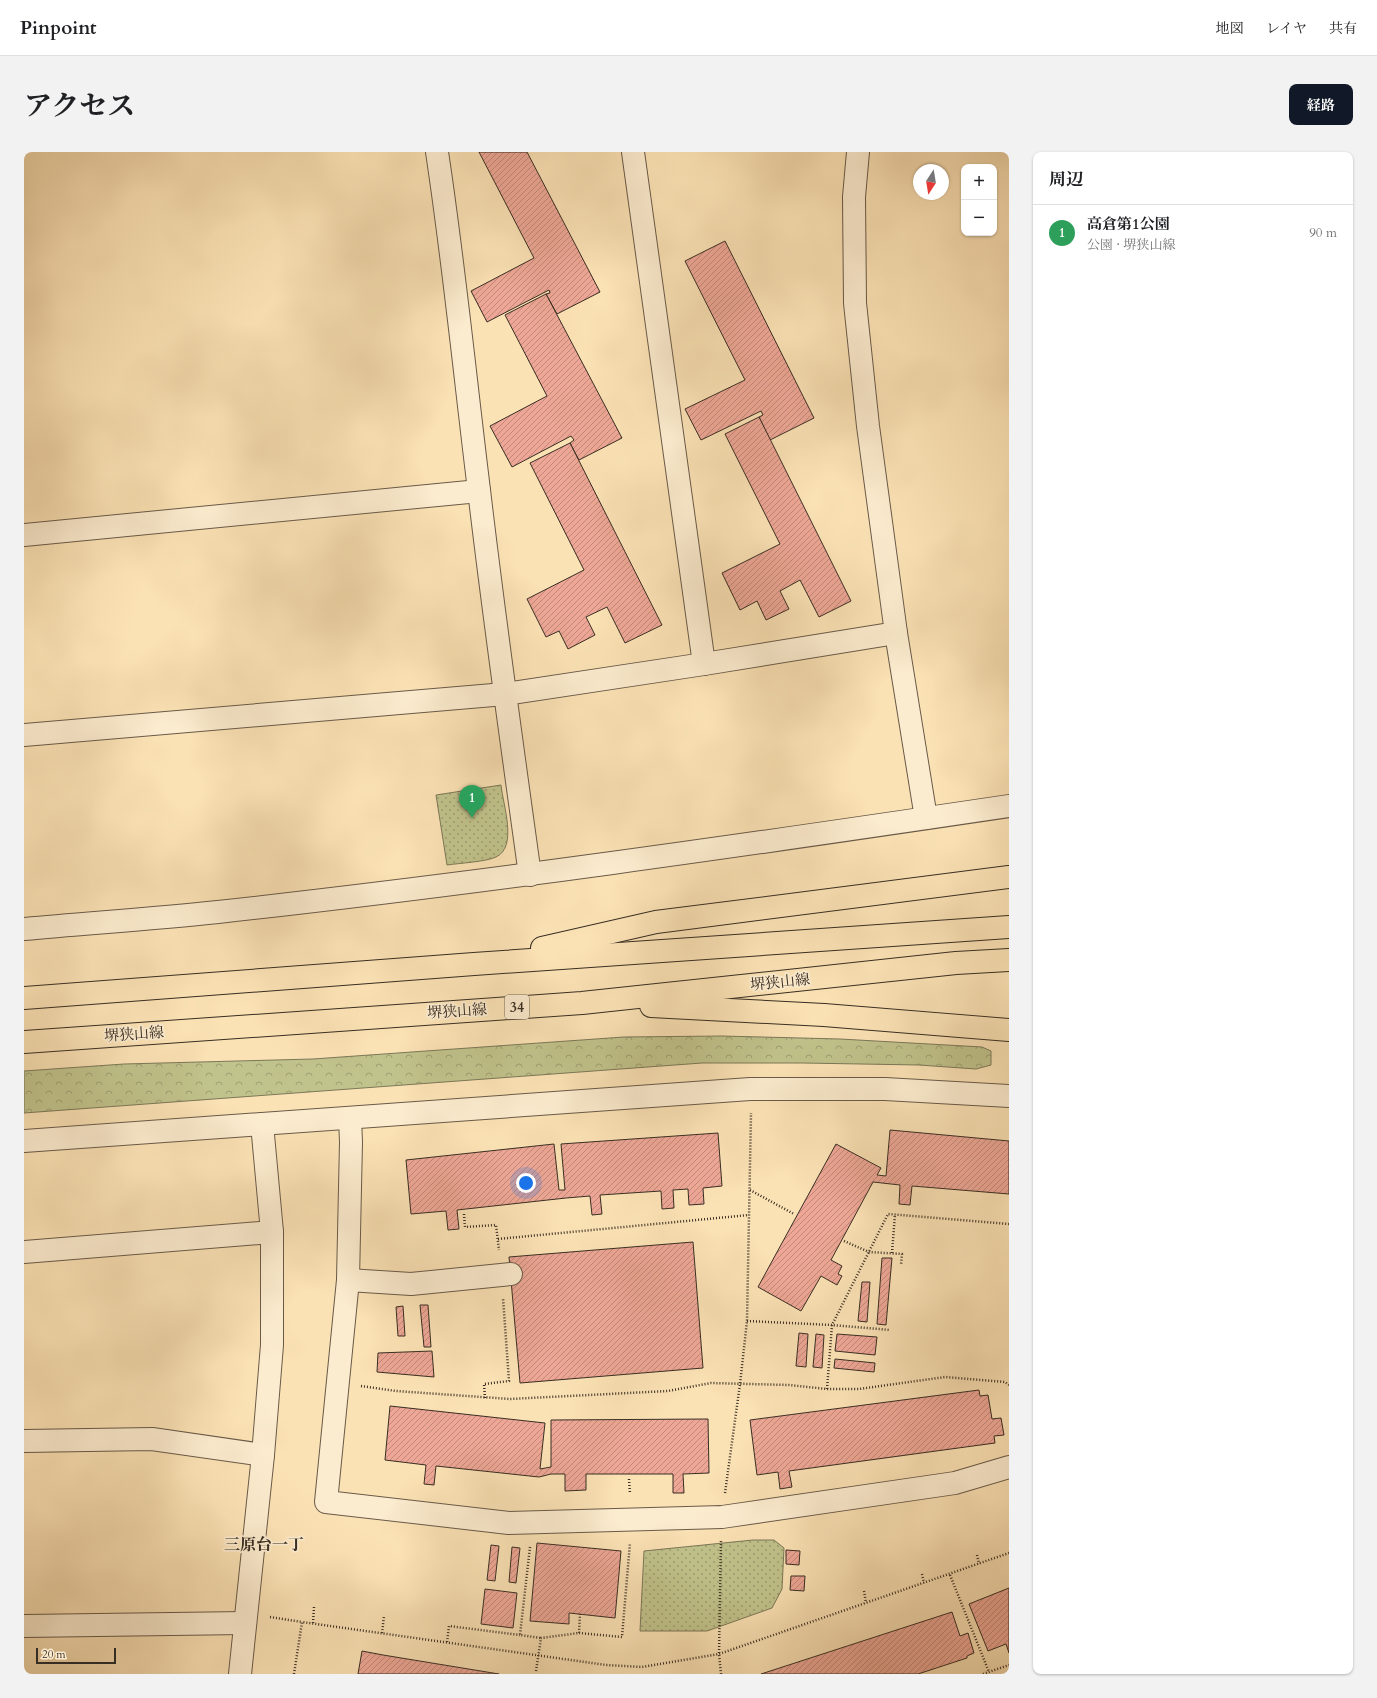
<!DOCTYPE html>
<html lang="ja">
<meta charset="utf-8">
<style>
body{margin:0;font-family:Cardo,"Noto Serif JP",serif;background:#f2f2f2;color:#202124}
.controls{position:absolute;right:12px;top:12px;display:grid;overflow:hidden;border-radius:8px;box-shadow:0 1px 3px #0004}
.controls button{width:36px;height:36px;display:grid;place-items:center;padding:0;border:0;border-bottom:1px solid #e0e0e0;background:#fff;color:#202124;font:20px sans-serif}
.compass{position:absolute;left:889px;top:12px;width:36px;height:36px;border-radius:50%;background:#fff;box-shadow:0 1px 3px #0004;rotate:192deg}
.scale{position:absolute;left:12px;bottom:10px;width:80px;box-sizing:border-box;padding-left:4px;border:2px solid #382d23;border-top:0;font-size:11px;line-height:14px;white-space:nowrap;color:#382d23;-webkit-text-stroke:3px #fceccf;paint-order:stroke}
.you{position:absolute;left:502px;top:1031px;width:14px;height:14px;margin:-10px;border:3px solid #fff;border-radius:50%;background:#1a73e8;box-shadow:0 0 0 6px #1a73e833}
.badge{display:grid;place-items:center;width:26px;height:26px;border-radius:50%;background:#111827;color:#fff;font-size:13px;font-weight:700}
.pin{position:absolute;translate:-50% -33px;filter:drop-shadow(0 1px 2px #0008)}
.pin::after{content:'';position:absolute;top:21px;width:14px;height:12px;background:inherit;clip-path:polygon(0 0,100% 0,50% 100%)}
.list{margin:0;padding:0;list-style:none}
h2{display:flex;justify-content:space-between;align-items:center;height:52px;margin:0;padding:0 16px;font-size:17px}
h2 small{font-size:13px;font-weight:400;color:#757577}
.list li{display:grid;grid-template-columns:26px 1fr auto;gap:12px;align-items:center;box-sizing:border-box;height:56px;padding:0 16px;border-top:1px solid #e0e0e0}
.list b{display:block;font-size:15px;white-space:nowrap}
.list p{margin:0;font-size:13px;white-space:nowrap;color:#757577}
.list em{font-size:13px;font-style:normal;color:#757577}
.map{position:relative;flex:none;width:985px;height:1522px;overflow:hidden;border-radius:8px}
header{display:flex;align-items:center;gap:24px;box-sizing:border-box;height:56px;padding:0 20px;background:#fff;border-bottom:1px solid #e0e0e0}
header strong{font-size:19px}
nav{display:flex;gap:22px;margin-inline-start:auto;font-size:14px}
.intro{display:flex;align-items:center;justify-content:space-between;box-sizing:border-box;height:96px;padding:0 24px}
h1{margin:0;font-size:28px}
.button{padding:10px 18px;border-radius:8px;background:#111827;color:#fff;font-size:14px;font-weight:700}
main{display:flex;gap:24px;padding:0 24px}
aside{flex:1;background:#fff;border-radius:8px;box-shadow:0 1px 3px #0004}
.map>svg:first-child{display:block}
</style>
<header>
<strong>Pinpoint</strong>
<nav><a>地図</a><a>レイヤ</a><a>共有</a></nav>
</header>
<div class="intro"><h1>アクセス</h1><a class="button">経路</a></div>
<main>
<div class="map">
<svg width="985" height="1522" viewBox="0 0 985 1522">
<defs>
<pattern id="green-dots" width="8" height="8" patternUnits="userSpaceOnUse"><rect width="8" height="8" fill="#c1c38c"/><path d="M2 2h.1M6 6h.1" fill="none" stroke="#9e9f72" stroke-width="1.8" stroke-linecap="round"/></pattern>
<pattern id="forest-crowns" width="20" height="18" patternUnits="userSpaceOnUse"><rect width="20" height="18" fill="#c1c38c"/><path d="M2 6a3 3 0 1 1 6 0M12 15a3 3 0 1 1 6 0" fill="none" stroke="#9e9f72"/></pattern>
<pattern id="building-hatch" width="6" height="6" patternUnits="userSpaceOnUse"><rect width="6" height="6" fill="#eea796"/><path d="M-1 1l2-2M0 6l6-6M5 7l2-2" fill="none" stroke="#c2887a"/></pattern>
</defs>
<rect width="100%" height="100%" fill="#fbe2b5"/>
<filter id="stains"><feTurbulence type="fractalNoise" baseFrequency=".005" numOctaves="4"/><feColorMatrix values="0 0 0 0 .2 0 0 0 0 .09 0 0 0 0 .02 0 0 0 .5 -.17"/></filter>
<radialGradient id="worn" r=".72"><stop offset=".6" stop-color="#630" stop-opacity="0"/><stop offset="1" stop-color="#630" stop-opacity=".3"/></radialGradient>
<g fill="url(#green-dots)" stroke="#7c7858">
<path d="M 477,633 C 479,653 494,695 472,705 C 461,710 436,711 423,713 L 412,643 Z"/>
<path d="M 729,1388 L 750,1388 L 760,1396 L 758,1437 L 748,1456 L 683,1479 L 616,1479 L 620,1399 Z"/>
</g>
<path fill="url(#forest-crowns)" stroke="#7c7858" d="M 697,884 L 816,887 L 958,895 L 967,899 L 967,913 L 952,917 L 895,913 L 779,911 L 678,911 L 0,961 L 0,919 L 100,912 L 289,907 L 600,885 Z"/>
<g fill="url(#building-hatch)" stroke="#382d23">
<path d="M 455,0 L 503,0 L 576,140 L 533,162 L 522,142 L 526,141 L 525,138 L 463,170 L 447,139 L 510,106 Z"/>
<path d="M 701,89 L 790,266 L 746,288 L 735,265 L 739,263 L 737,259 L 677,288 L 661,257 L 721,228 L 661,109 Z"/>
<path d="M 522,142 L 598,286 L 555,308 L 546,291 L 550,288 L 547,284 L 488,315 L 466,274 L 523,244 L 481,163 Z"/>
<path d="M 735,265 L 827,449 L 795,465 L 776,428 L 756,439 L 765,457 L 742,468 L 733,449 L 716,458 L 698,421 L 756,392 L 701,282 Z"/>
<path d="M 546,291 L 638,473 L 601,491 L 583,455 L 562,465 L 571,483 L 544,497 L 535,479 L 522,485 L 503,447 L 560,418 L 506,311 Z"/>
<path d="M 866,978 L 985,989 L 985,1042 L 888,1034 L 886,1053 L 875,1052 L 876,1033 L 849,1030 L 807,1108 L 818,1114 L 814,1122 L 818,1124 L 813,1133 L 797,1124 L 777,1159 L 734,1135 L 812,992 L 857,1016 L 853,1023 L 862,1024 Z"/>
<path d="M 694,981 L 698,1034 L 679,1036 L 680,1052 L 665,1053 L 664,1037 L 649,1038 L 650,1056 L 638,1057 L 637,1039 L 576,1043 L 578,1062 L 568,1063 L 566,1044 L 542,1046 L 433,1058 L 435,1077 L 424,1078 L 422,1059 L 387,1062 L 382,1008 L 530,992 L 535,1038 L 541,1038 L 537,992 Z"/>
<path d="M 669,1090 L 679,1216 L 496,1231 L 485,1105 Z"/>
<path d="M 858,1106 L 868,1106 L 862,1173 L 853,1172 Z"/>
<path d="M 838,1130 L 846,1130 L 843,1170 L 834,1169 Z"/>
<path d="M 396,1153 L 404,1153 L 407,1195 L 400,1195 Z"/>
<path d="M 379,1154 L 381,1184 L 374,1184 L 372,1155 Z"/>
<path d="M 775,1181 L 784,1182 L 782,1215 L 772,1214 Z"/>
<path d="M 792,1182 L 800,1183 L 798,1216 L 789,1215 Z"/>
<path d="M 813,1182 L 853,1185 L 851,1203 L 811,1199 Z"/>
<path d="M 408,1199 L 410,1225 L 353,1220 L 354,1201 Z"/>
<path d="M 811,1207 L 851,1211 L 850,1220 L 810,1216 Z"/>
<path d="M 955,1238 L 956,1244 L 964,1243 L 968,1267 L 977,1266 L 980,1283 L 970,1284 L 971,1291 L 765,1319 L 768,1335 L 756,1337 L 754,1320 L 733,1323 L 726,1268 Z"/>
<path d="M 366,1254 L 521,1271 L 516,1317 L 527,1315 L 527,1268 L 684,1267 L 685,1321 L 659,1322 L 660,1341 L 649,1341 L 649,1322 L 562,1322 L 562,1338 L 541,1339 L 541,1322 L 527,1322 L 515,1325 L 412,1314 L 410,1333 L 400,1332 L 402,1313 L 361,1308 Z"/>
<path d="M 513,1391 L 597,1399 L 591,1466 L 545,1461 L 545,1472 L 506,1469 Z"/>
<path d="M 467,1393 L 475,1394 L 471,1429 L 463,1428 Z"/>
<path d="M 488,1395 L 496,1396 L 492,1431 L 485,1430 Z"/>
<path d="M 762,1398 L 776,1399 L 775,1413 L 762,1412 Z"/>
<path d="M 767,1424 L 781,1424 L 780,1439 L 766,1438 Z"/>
<path d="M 985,1436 L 985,1501 L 982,1492 L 964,1499 L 945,1452 Z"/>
<path d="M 461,1437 L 493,1441 L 489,1476 L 457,1472 Z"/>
<path d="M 928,1460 L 936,1484 L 944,1481 L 950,1501 L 943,1504 L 943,1506 L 894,1522 L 737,1522 Z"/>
<path d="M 338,1499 L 359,1503 L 475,1522 L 334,1522 Z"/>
</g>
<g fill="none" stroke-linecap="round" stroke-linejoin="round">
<g stroke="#695a48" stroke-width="24">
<g id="minor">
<path d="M 413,0 C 430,112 441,225 455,338 C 470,466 488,594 506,723"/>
<path d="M 609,0 L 680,512"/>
<path d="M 834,0 L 830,45 L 831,151 L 844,274 L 872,481 L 902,666"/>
<path d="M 0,383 L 455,339"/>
<path d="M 0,583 L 481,542 L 680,512 L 872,481"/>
<path d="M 0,777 C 65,771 129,767 194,760 C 458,731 722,693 985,654"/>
<path d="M 326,967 L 327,990 L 324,1128 L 302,1350 L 485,1371 L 698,1365 L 931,1331 L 985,1315"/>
<path d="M 0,989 L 726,937 L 861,937 L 985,944"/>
<path d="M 0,1100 L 248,1080"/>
<path d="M 324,1128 L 387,1132 L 487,1122"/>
<path d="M 0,1289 L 128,1287 L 239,1303"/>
<path d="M 0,1474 L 221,1471"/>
<path d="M 216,1522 L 239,1303 L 248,1193 L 248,1080 L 238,972"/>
</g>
</g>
<g stroke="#382d23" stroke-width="24">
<g id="major">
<path d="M 518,796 L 632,770 L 985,725"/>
<path d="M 0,846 L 450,812 L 985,775"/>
<path d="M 627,854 L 800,863 L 985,878"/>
<path d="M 0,890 L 558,851 L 932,811 L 985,808"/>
</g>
</g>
<g stroke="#382d23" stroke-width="2.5" stroke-dasharray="1 2" stroke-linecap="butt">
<path d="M 726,1038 L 770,1062"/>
<path d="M 440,1062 L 441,1075 L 472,1073 L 475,1098"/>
<path d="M 474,1087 L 725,1063"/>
<path d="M 820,1089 L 845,1100 L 878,1102 L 877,1113"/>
<path d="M 868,1101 L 871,1062"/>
<path d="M 723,1169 L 808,1173 L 864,1062 L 985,1072"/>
<path d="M 337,1234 L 372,1239 L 486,1247 L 644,1239 L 687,1231 L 765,1233 L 803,1237 L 835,1237 L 921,1225 L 981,1230 L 985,1233"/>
<path d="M 803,1237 L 808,1173 L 866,1178"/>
<path d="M 461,1246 L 460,1232 L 485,1229 L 479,1146"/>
<path d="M 605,1327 L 606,1342"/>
<path d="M 701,1341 L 716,1232 L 723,1169 L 727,961"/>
<path d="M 506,1395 L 496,1483 L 517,1486"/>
<path d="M 953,1403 L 955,1412"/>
<path d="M 898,1422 L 900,1431"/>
<path d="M 926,1423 L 965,1520"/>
<path d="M 840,1439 L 842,1451"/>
<path d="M 246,1465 L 278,1470"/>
<path d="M 289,1471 L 290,1455"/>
<path d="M 358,1481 L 360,1464"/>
<path d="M 555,1481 L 598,1485 L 606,1391"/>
<path d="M 423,1490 L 425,1474 L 496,1483"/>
<path d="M 512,1519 L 517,1486 L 555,1481 L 556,1462"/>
<path d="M 270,1522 L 278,1470 L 582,1513 L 618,1515 L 695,1502 L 985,1401"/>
<path d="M 697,1522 L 695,1502 L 697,1389"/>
<path d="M 959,1522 L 985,1513"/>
</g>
<use href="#minor" stroke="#fceccf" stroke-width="22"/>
<use href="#major" stroke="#fbe2b5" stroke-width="22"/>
</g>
<g text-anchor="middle" stroke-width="3.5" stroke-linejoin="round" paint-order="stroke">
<rect fill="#fceccf" stroke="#736657" stroke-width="1" x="481" y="843" width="24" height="24" rx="3"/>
<g font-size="14" font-weight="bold" fill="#382d23">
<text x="493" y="860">34</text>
</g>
<g font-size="15" fill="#382d23" stroke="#fceccf">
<text transform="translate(756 830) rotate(-6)" y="5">堺狭山線</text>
<text transform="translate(433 859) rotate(-4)" y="5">堺狭山線</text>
<text transform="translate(110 882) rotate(-4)" y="5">堺狭山線</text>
</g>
<g font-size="16" font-weight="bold" fill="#382d23" stroke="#fceccf">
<text x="240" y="1398">三原台一丁</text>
</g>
</g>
<rect width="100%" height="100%" filter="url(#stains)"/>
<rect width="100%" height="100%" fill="url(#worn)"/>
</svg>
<div class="controls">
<button>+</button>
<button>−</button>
</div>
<svg class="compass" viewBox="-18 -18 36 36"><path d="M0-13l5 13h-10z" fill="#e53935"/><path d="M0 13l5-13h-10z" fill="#757577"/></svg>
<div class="scale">20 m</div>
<div class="you"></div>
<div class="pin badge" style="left:448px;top:666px;background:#2e9e5b">1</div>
</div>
<aside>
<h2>周辺<small></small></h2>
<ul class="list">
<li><span class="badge" style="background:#2e9e5b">1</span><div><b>高倉第1公園</b><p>公園 · 堺狭山線</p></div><em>90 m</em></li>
</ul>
</aside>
</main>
